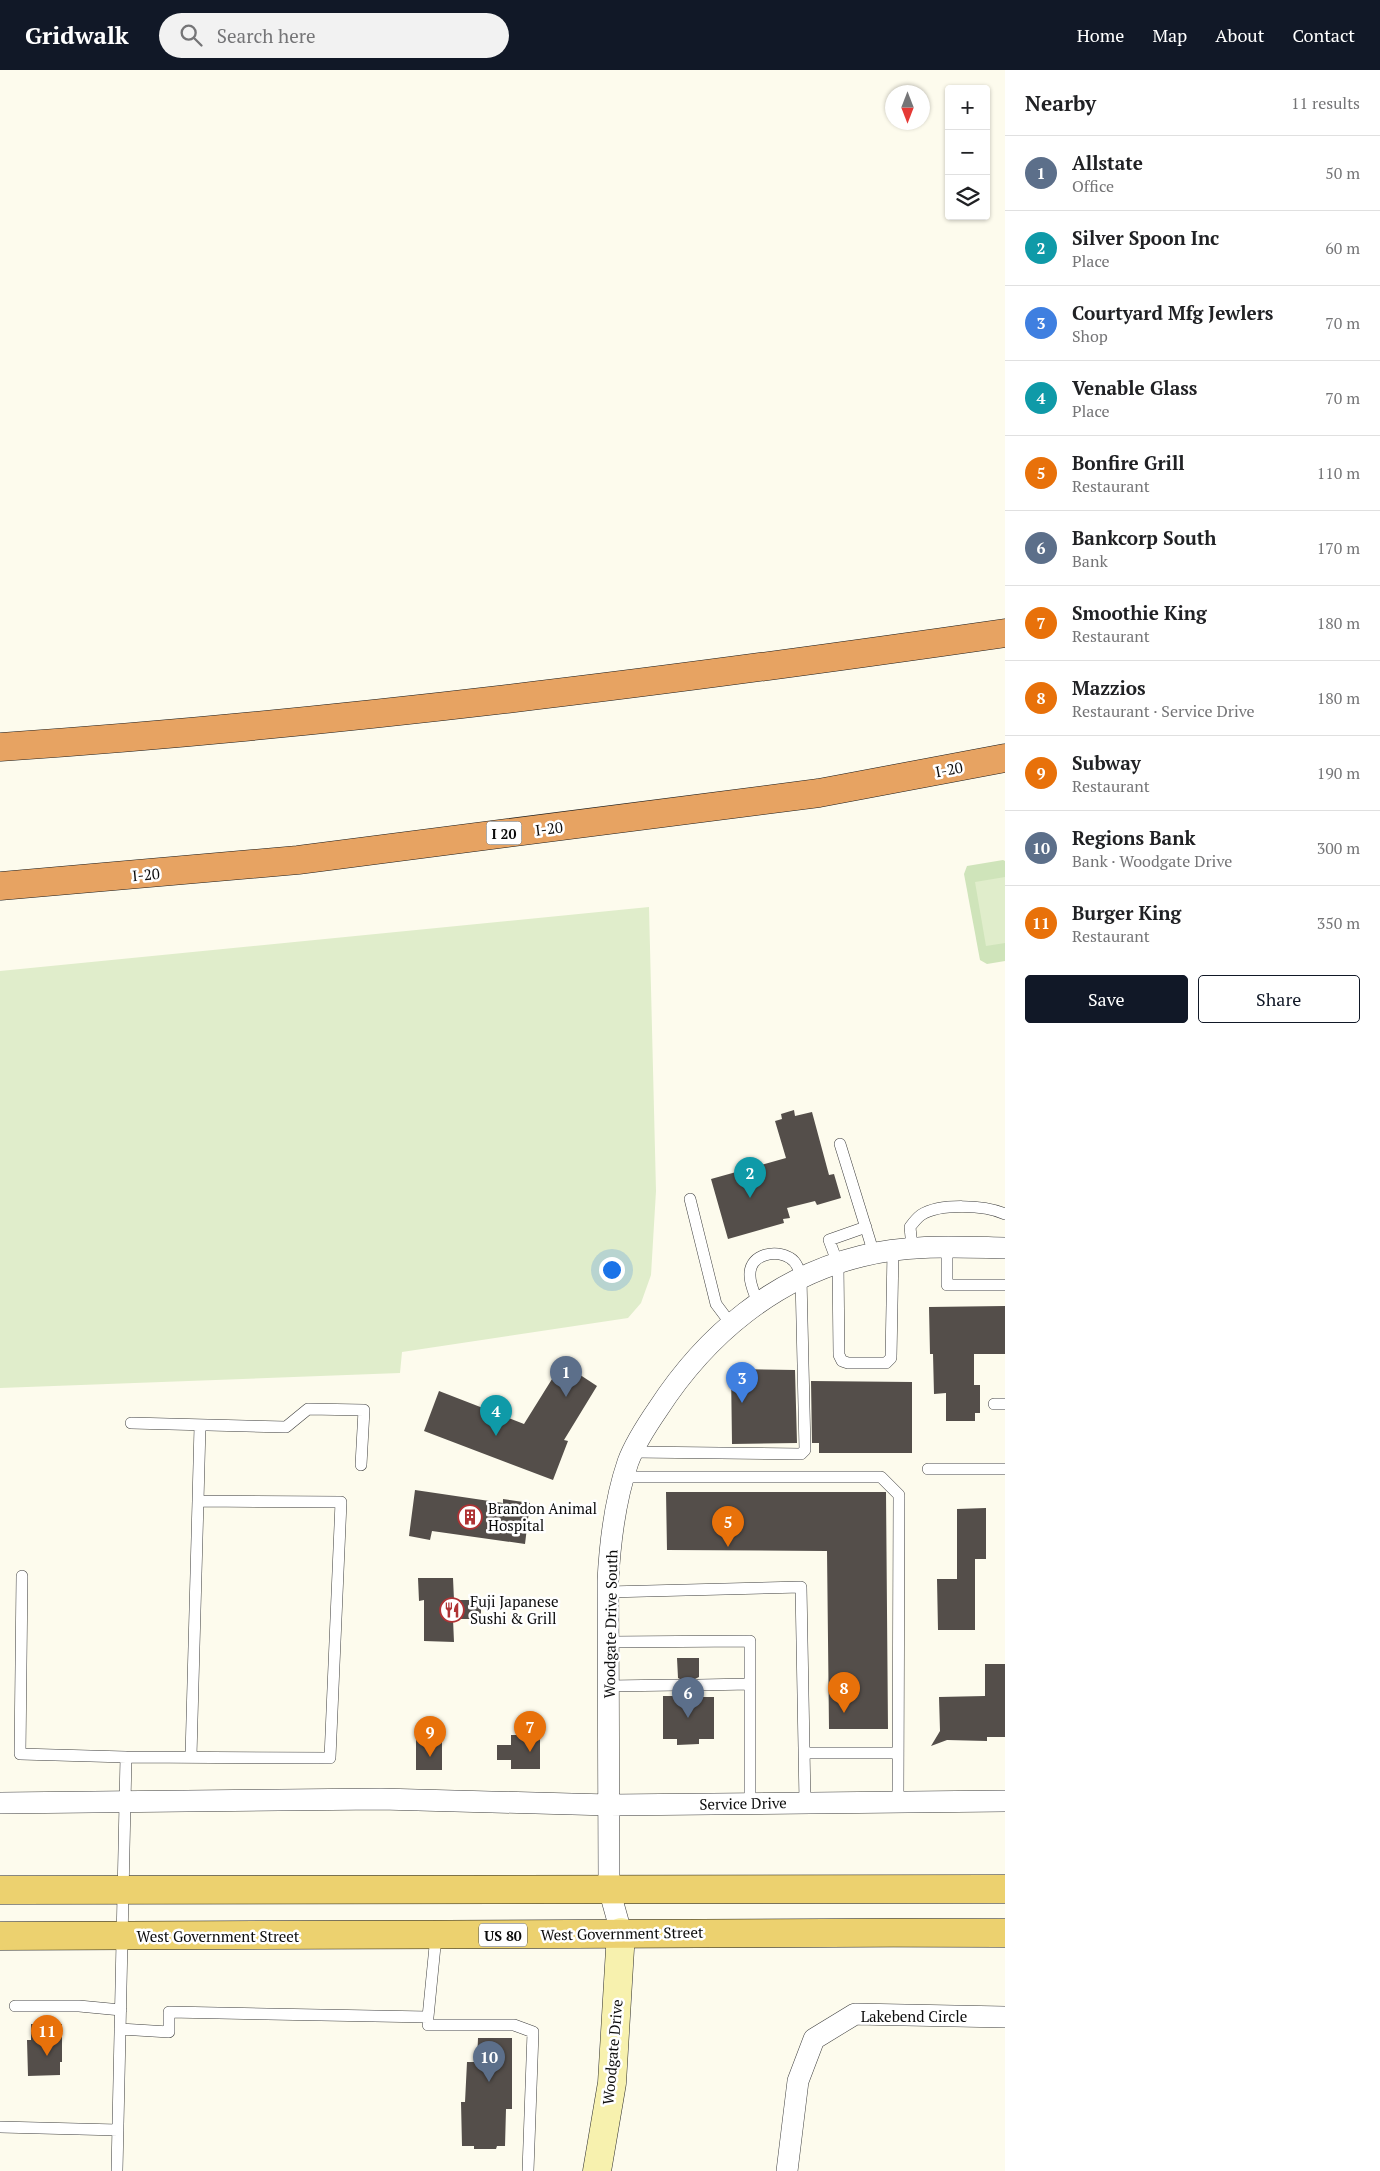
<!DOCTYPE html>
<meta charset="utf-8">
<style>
body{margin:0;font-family:"PT Serif",serif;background:#f2f2f2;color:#202124}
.controls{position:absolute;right:15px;top:15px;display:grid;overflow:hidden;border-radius:5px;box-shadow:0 1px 4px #0004}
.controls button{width:45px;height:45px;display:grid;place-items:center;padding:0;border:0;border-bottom:1px solid #e0e0e0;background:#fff;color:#202124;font:25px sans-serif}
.compass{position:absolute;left:885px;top:15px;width:45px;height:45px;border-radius:50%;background:#fff;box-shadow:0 1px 4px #0004;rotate:180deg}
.you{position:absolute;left:611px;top:1199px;width:18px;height:18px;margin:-12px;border:4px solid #fff;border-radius:50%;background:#1a73e8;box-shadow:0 0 0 8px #1a73e833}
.badge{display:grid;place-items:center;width:32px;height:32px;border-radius:50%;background:#111827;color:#fff;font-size:16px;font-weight:700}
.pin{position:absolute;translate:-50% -41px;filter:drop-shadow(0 1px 2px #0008)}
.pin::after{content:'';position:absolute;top:26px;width:18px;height:15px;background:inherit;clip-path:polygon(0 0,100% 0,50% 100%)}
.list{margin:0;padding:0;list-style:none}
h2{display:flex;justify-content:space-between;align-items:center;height:65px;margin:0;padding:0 20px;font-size:21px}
h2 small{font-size:16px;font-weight:400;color:#757577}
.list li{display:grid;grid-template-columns:32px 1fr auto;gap:15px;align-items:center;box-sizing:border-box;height:75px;padding:0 20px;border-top:1px solid #e0e0e0}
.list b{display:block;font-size:19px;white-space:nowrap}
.list p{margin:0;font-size:16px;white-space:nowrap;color:#757577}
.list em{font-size:16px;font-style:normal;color:#757577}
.actions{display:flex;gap:10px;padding:15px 20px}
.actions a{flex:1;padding:11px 0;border:1px solid #111827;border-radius:5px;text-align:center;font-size:18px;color:#111827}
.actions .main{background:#111827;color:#fff}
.icon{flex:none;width:28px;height:28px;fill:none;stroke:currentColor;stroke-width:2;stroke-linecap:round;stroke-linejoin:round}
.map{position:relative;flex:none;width:1005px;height:2101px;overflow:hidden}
header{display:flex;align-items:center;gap:30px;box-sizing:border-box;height:70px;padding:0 25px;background:#111827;color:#fff}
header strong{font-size:24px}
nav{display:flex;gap:28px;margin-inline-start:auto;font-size:18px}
.search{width:350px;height:45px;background:#f2f2f2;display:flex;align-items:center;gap:12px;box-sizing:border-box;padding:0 18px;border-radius:28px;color:#757577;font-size:19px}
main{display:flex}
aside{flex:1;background:#fff}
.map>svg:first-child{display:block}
.green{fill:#cfe4ba}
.pitch{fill:#e0edcb}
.building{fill:#544e4a}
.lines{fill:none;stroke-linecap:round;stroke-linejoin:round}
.lane-casing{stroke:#3f3f3f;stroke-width:12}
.street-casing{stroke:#3f3f3f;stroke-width:22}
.secondary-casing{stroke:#2e2e2e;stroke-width:29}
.primary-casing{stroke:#1d1d1d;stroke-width:29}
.highway-casing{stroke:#1d1d1d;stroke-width:29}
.lane{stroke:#fff;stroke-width:11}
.street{stroke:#fff;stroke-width:21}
.secondary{stroke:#f7f1ae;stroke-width:28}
.primary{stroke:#ecd16f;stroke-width:28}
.highway{stroke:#e7a362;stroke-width:28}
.labels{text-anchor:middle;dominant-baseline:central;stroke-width:5;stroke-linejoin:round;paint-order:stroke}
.shield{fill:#fff;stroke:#555;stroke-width:1}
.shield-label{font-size:14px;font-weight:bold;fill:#0c0c0c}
.street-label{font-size:15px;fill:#0c0c0c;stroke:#fff}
.poi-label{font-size:15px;fill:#0c0c0c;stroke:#fff;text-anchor:start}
</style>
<header>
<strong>Gridwalk</strong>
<div class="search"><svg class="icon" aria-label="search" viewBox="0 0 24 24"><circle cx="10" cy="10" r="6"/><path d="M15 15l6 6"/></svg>Search here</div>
<nav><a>Home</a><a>Map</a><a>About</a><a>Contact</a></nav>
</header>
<main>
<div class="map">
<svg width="1005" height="2101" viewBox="0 0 1005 2101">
<rect width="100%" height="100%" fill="#fdfbed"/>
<path class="green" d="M1003 790 1005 791V891L987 894 980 890 964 804 967 796Z"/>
<path class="pitch" d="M1005 807V873L986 876 975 812Z
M649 837 656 1121 651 1205 641 1233 628 1248 402 1282 400 1303 0 1318V901Z"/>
<path class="building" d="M794 1040 795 1046 812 1042 829 1105 834 1104 841 1128 817 1135 815 1131 787 1138 790 1148 783 1149 784 1153 728 1169 711 1109 786 1088 775 1051 782 1049 781 1044Z
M1005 1236V1284H974V1315H980V1343H975V1351H946V1323L934 1324 933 1284H930L929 1237Z
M562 1293 597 1316 564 1370 568 1371 553 1410 424 1361 439 1321 524 1354Z
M731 1299 795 1300 797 1373 732 1374Z
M811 1311 912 1312V1383H819V1373H812Z
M415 1420 503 1433V1429L530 1433 525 1474 432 1461 430 1470 409 1466Z
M666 1422H886L888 1659H829L827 1481 667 1480Z
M986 1438V1489H975V1560H938L937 1509H957V1439Z
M418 1508H453L454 1530H481V1549H453L454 1572 424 1571V1530L419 1531Z
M677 1588H699V1607L695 1609 692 1616 695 1621 699 1622V1627H714V1669H699V1674L677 1675V1669H663V1626H678V1622L682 1621 685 1615 684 1611 678 1608Z
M985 1594H1005V1667H987V1671L947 1670 931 1676 940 1661 939 1627 985 1626Z
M511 1665H540V1699H511V1690H497V1675H511Z
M416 1666H442V1700H416Z
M31 1954H62V1992H60V2005L28 2006 27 1970H31Z
M478 1968H512V2039H506L505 2076H497L496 2079H474V2076H462L461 2032H465L467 1992H477Z"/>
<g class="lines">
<g class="lane-casing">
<path id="lane" d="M840 1074 874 1184
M690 1129 716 1234 731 1254
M866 1157 829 1170 838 1194 839 1285 842 1291 848 1293H886L891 1288 893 1181
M912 1177 910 1157C913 1153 917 1148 921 1145 940 1133 985 1135 1005 1144
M947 1177V1215H1005
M994 1334H1005
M131 1353 286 1357 308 1339 364 1340 361 1395
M633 1382 801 1384 805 1380 801 1208C799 1200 797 1192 790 1188 776 1179 751 1184 750 1203 749 1214 755 1224 758 1233
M928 1399H1005
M624 1407H881L899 1425 898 1731
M198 1431 200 1356
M22 1506 20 1684 126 1687
M608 1522 801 1517 805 1732
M608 1572 750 1571V1733
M699 1615 750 1614
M608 1616 678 1615
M804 1683H898
M15 1936H79L121 1940
M428 1955H514L533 1962 528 2101
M120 1959 169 1962V1942L428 1947 436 1866
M0 2057 118 2060
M117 2101 126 1687 330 1688 341 1432 198 1431 191 1686"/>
</g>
<g class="street-casing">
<path id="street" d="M0 1733 381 1729 609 1735 1005 1731
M621 1862 609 1819 608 1511C610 1471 615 1430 628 1392 635 1373 647 1355 658 1339 706 1265 775 1207 862 1186 909 1174 957 1177 1005 1178
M787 2101 798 2011 814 1969 855 1944 1005 1947"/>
</g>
<g class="secondary-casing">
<path id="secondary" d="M597 2101 612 2013 621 1862"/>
</g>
<g class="primary-casing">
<path id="primary" d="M0 1820 1005 1819
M0 1866C335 1866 670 1862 1005 1863"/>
</g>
<g class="highway-casing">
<path id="highway" d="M0 677C336 654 671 611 1005 563
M0 816 298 790 819 723 1005 688"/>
</g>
<use href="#lane" class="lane"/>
<use href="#street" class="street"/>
<use href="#secondary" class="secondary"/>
<use href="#primary" class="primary"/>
<use href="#highway" class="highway"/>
</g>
<defs>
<g id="building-ring" transform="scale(1.25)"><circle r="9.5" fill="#fff" stroke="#af3234" stroke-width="1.5"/><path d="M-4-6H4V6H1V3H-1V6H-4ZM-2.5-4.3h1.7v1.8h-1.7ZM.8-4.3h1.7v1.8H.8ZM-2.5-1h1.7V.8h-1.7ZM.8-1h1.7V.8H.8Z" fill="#af3234"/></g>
<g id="restaurant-ring" transform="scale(1.25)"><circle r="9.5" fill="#fff" stroke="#af3234" stroke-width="1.5"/><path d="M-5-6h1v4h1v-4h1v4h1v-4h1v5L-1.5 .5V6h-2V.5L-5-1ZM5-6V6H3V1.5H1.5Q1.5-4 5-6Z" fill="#af3234"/></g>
</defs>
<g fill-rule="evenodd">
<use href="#building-ring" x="470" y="1447"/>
<use href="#restaurant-ring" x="452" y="1540"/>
</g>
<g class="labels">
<g class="shield">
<rect x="486.5" y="751.5" width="35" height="23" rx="4"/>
<rect x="479" y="1853.5" width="48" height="23" rx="4"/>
</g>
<g class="shield-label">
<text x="504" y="763">I 20</text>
<text x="503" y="1865">US 80</text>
</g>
<g class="street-label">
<text transform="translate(949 699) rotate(-11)">I-20</text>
<text transform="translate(549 758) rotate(-7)">I-20</text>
<text transform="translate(146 804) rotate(-5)">I-20</text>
<text transform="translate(610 1554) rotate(-89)">Woodgate Drive South</text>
<text transform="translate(743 1733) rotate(-1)">Service Drive</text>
<text transform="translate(622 1863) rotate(-1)">West Government Street</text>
<text x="218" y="1866">West Government Street</text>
<text x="914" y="1946">Lakebend Circle</text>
<text transform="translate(612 1982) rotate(-85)">Woodgate Drive</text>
</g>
<g class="poi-label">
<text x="488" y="1438">Brandon Animal<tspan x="488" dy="17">Hospital</tspan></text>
<text x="470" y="1531">Fuji Japanese<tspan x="470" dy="17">Sushi &amp; Grill</tspan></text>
</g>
</g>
</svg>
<div class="controls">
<button>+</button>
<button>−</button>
<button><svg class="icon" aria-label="layers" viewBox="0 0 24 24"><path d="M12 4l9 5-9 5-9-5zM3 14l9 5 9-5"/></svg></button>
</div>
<svg class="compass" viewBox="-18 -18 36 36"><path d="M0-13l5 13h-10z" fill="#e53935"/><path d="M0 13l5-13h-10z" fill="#757577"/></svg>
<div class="you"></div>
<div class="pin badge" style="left:566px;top:1327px;background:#5c6f8a">1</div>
<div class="pin badge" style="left:750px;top:1128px;background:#0f9aa8">2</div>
<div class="pin badge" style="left:742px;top:1333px;background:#3f7fe0">3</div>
<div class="pin badge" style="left:496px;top:1366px;background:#0f9aa8">4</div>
<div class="pin badge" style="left:728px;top:1477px;background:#e8710a">5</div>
<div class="pin badge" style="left:688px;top:1648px;background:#5c6f8a">6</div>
<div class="pin badge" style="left:530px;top:1682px;background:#e8710a">7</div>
<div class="pin badge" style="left:844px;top:1643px;background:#e8710a">8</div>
<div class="pin badge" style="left:430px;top:1687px;background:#e8710a">9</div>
<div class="pin badge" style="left:489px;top:2012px;background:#5c6f8a">10</div>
<div class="pin badge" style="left:47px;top:1986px;background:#e8710a">11</div>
</div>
<aside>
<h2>Nearby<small>11 results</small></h2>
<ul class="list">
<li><span class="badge" style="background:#5c6f8a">1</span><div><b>Allstate</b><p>Office</p></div><em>50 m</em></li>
<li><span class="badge" style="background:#0f9aa8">2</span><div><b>Silver Spoon Inc</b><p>Place</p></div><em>60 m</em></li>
<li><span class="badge" style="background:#3f7fe0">3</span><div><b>Courtyard Mfg Jewlers</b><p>Shop</p></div><em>70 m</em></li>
<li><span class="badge" style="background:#0f9aa8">4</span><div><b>Venable Glass</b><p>Place</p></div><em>70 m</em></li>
<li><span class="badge" style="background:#e8710a">5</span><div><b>Bonfire Grill</b><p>Restaurant</p></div><em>110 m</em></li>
<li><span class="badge" style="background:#5c6f8a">6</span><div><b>Bankcorp South</b><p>Bank</p></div><em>170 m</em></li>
<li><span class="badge" style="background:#e8710a">7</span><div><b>Smoothie King</b><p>Restaurant</p></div><em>180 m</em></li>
<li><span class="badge" style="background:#e8710a">8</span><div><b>Mazzios</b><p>Restaurant · Service Drive</p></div><em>180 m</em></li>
<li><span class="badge" style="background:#e8710a">9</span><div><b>Subway</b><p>Restaurant</p></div><em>190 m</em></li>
<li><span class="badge" style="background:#5c6f8a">10</span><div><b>Regions Bank</b><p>Bank · Woodgate Drive</p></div><em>300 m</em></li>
<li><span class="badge" style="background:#e8710a">11</span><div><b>Burger King</b><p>Restaurant</p></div><em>350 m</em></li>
</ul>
<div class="actions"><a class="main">Save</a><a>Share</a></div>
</aside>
</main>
